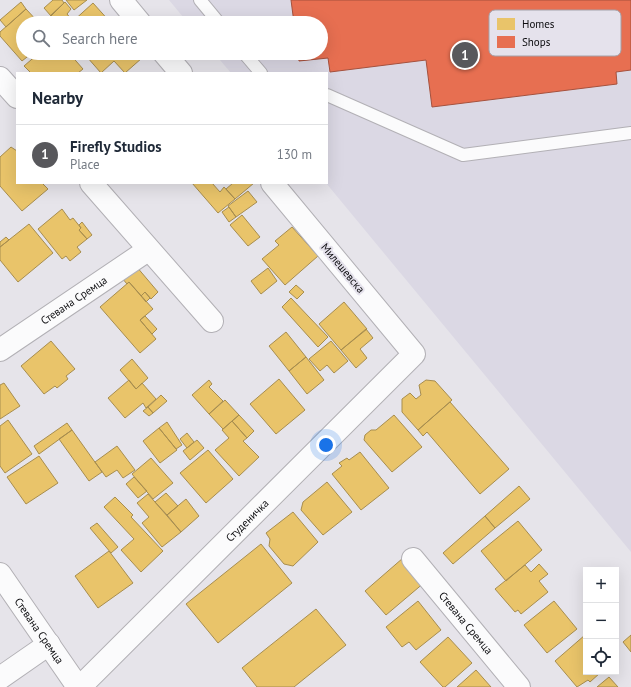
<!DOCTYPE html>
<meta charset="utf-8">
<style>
body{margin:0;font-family:"PT Sans",sans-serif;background:#f6f6f7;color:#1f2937}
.controls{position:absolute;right:12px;bottom:12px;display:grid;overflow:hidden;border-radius:0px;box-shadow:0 4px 16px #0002}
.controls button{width:36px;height:36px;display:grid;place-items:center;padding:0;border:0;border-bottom:1px solid #e0e1e3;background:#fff;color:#1f2937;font:20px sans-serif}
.you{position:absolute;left:326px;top:445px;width:14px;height:14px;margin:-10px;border:3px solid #fff;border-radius:50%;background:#1a73e8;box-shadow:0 0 0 6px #1a73e833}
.badge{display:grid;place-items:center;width:26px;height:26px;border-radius:50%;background:#58585c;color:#fff;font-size:13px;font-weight:700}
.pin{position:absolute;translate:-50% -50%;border:2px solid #fff;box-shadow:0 1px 4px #0006}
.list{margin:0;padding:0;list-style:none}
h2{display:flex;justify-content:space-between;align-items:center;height:52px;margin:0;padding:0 16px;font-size:17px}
h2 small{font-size:13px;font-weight:400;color:#747a83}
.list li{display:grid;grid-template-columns:26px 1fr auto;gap:12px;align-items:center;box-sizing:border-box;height:60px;padding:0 16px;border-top:1px solid #e0e1e3}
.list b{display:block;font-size:15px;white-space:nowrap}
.list p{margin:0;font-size:13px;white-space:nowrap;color:#747a83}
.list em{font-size:13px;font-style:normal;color:#747a83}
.icon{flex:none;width:22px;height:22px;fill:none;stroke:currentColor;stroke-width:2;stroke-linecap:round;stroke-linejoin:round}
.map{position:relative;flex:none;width:631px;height:687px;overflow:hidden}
.search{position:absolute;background:#fff;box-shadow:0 4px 16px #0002;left:16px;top:16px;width:312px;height:44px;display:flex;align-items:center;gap:10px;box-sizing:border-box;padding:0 14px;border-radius:22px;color:#747a83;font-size:15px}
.panel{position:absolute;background:#fff;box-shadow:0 4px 16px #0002;left:16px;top:72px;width:312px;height:112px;border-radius:0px}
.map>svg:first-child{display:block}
.built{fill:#dbd8e4}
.homes{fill:#e9c46a;stroke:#a78d4f}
.shops{fill:#e76f51;stroke:#a5513d}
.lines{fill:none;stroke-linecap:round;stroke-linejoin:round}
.lane-casing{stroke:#b2b0b5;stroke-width:14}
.street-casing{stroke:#b2b0b5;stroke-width:24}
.lane{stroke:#fbfbfc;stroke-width:12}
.street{stroke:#fbfbfc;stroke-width:22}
.labels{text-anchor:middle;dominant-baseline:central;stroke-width:4;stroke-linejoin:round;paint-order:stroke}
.street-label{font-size:11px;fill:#0c0c0f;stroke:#e5e2ec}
.key{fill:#e5e2ec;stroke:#a4a2aa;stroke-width:1}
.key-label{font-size:11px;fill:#0c0c0f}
</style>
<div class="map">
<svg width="631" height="687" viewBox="0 0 631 687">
<rect width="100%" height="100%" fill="#e6e4ea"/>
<path class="built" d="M169 0H631V552L326 183 327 73H231L214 53H321V23H188Z"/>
<path class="homes" d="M53 0H62L64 3 51 16 44 8Z
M66 0H87L74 10Z
M21 2 26 9 6 27 0 20Z
M65 2 71 9 67 14 72 20 69 23H56L50 16Z
M93 3 111 23H71Z
M26 9 39 23H23V53H32L22 61 0 36V32Z
M39 53H69L83 69 78 73H31L24 66Z
M92 53H137L142 58 125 73 114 61 101 73 87 57Z
M11 147 17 151V183H42L48 189 22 211 0 186V157Z
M192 183H212L220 192 224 187 235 199 218 213Z
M233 183H254L235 199 226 189Z
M248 191 257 202 236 217 228 206Z
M229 207 236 217 229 222 222 212Z
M62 209 70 220 73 218 81 228 79 230 87 239 77 247 81 252 70 261 66 256 62 259 38 229Z
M242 215 260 237 248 246 230 225Z
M82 222 92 235 87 239 79 230 81 228 79 225Z
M29 224 53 253 18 282 0 260V247Z
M292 227 318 256 285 285 262 259 279 245 275 241Z
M6 237 9 240 0 247V242Z
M136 266 158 292 151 299 145 292 141 296 129 282 127 284 122 278Z
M268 268 277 281 261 294 251 281Z
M129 282 153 309 140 320 156 339 140 353 100 307Z
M296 285 304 292 297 299 289 292Z
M145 292 150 298 146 302 141 296Z
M291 298 328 337 318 347 282 307Z
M344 302 367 329 341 350 319 324Z
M145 316 157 329 152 334 140 320Z
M366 329 373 338 360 349 367 358 356 368 341 350Z
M286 332 306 357 289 371 269 346Z
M51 341 75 369 66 376 68 379 57 388 55 386 44 394 21 366Z
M331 341 348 361 334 373 327 365 320 371 309 359Z
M306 357 324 380 307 394 289 371Z
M132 359 148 378 136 389 120 370Z
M279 379 305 410 276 434 250 404Z
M129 380 136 389 142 383 156 399 146 408 143 403 125 418 108 398Z
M209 380 212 384 209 387 223 401 209 414 192 395Z
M426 380 435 381 452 400 418 430 402 412V399L410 393 416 399 421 395 419 385Z
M4 383 20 406 0 419V385Z
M161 395 167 401 153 413 148 407Z
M225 400 239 415 223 429 209 414Z
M450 402 509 469 480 494 427 432 423 436 418 430Z
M148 407 153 413 149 416 143 411Z
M239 415 254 431 247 438 232 421Z
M394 415 422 447 392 472 364 440 365 435 371 430H376Z
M8 420 32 454 5 473 0 466V426Z
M232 421 247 438 243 441 259 457 239 476 215 450 229 438 222 430Z
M167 422 182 445 176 449 159 428Z
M67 423 72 430 39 454 34 446Z
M159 428 177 450 160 463 143 441Z
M72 430 102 472 89 481 59 439Z
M187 433 194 442 187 448 180 439Z
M197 440 204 448 190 460 183 451Z
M117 446 135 470 123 478 117 470 106 477 95 462Z
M208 450 233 479 206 503 180 473Z
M360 452 389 488 361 510 332 474 342 466 339 463 347 458 349 460Z
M39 456 58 483 26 504 7 477Z
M151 458 173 483 153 499 132 474Z
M134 477 147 491 138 498 126 484Z
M327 482 352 512 323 535 301 510 303 502Z
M519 486 530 499 495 528 485 516Z
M166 493 178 506 167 515 155 502Z
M148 494 181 532 162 547 142 523 149 517 137 503Z
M115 497 133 515 131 517 163 551 141 572 121 550 134 539 104 507Z
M186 499 199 516 181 532 167 515Z
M293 512 318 542 293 566 284 564 269 546 270 539 266 533Z
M485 516 495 528 453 564 443 553Z
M518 521 542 550 506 581 481 551Z
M97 523 118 547 111 553 90 528Z
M261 544 292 583 218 643 186 604Z
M109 551 133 583 98 608 75 576Z
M403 558 425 582 386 615 365 591Z
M539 564 548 574 539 581 548 592 521 614 518 610 515 612 495 589 525 565 531 572Z
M418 601 441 630 416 650 409 642 402 647 386 627Z
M554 601 577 629 547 653 524 625Z
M316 609 346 645 294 687H257L242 668Z
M585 635 586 637V672L600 673 590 682 588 680 577 687 555 661Z
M631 635V652L623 642Z
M448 637 472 663 445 687H443L420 662Z
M476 670 491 687H457Z
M609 677 618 687H597Z"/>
<path class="shops" d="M291 0H631V70L616 72 617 84 432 107 426 60 330 72 328 58 299 61 298 53H321V23H294Z"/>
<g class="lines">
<g class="lane-casing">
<path id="lane" d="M200 0 219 23
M244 53 261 73
M327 95 463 155 631 133"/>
</g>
<g class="street-casing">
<g id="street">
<path d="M121 0 140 23"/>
<path d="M164 53 181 73"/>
<path d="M0 78 17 97"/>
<path d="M91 183 212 321"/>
<path id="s1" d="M0 350 148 250"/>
<path id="s2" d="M413 559 519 687"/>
<path id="s3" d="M0 574 78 687"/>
<path d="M0 678 49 644"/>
<path id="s4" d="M80 687 414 354 272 183"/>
</g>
</g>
<use href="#lane" class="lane"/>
<use href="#street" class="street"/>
</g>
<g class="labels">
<g class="street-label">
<text transform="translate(343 268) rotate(50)">Милешевска</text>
<text stroke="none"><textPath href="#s1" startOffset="89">Стевана Сремца</textPath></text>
<text stroke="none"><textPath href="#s4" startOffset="236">Студеничка</textPath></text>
<text stroke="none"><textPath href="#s2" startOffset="83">Стевана Сремца</textPath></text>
<text stroke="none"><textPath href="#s3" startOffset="69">Стевана Сремца</textPath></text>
</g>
</g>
<rect x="489" y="10" width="132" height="46" rx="6" class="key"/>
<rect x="497" y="18" width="18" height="12" fill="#e9c46a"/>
<rect x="497" y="36" width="18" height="12" fill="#e76f51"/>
<g class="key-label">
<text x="522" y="28">Homes</text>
<text x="522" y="46">Shops</text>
</g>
</svg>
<div class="controls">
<button>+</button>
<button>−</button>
<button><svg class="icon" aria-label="locate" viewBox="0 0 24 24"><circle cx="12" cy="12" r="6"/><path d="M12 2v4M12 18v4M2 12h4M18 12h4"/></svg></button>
</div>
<div class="you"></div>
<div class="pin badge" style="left:465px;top:55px">1</div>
<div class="search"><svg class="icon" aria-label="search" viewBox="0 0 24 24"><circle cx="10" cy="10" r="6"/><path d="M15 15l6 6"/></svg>Search here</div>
<section class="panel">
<h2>Nearby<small></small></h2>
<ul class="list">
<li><span class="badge">1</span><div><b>Firefly Studios</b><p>Place</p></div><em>130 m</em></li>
</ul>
</section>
</div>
